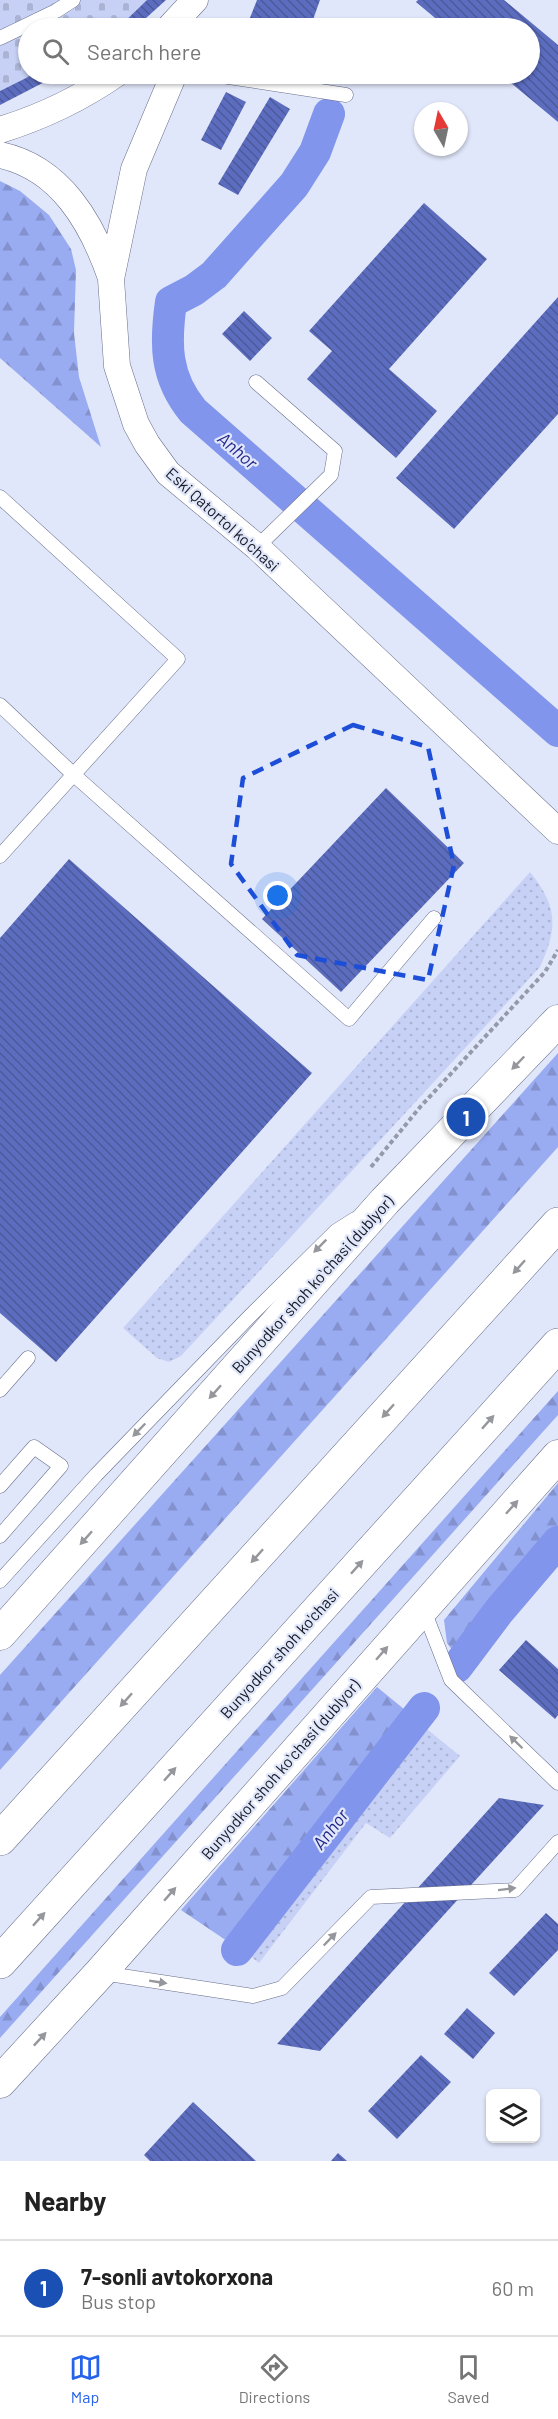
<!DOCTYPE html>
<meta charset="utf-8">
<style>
body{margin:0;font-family:Barlow,sans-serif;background:#f2f2f2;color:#222}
.controls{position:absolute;right:18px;bottom:18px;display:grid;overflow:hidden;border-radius:9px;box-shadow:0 2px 4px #0004}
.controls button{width:54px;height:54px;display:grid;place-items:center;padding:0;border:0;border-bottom:2px solid #e0e0e0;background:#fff;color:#222;font:30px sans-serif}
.compass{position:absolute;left:414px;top:102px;width:54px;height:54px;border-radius:50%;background:#fff;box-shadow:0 2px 4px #0004;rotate:351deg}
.you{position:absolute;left:278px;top:896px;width:21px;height:21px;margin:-15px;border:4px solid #fff;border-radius:50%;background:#1a73e8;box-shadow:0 0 0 9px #1a73e833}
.badge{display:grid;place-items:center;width:39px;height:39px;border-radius:50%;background:#2563eb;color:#fff;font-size:20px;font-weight:700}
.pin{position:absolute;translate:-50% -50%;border:3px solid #fff;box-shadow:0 2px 6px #0006}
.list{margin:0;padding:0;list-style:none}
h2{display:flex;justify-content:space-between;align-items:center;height:78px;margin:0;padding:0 24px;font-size:26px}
h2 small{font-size:20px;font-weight:400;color:#767676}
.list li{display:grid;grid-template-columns:39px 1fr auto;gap:18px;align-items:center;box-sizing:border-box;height:96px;padding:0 24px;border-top:2px solid #e0e0e0}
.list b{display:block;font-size:22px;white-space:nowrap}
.list p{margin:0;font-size:20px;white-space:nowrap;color:#767676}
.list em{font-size:20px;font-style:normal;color:#767676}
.icon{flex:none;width:33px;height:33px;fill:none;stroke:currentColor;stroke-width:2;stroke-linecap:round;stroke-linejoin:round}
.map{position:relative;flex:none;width:558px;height:2161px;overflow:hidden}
.search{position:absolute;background:#fff;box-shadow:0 2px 4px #0004;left:18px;right:18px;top:18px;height:66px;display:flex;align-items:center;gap:15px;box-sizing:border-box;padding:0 21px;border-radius:33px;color:#767676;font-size:22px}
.sheet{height:174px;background:#fff}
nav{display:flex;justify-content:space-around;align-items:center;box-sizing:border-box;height:84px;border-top:2px solid #e0e0e0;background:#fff;font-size:16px;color:#767676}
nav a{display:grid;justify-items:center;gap:3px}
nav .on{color:#2563eb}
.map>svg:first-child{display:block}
.grass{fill:url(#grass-dots)}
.forest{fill:url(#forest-firs)}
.cemetery{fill:url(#cemetery-stones)}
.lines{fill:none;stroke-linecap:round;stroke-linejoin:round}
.canal{stroke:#8095eb;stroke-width:32}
.building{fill:url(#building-back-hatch)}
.service-casing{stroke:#676e8a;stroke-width:15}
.minor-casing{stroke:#676e8a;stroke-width:27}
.tertiary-casing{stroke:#676e8a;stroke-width:33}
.primary-casing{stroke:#676e8a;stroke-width:34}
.path{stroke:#959aaa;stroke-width:4;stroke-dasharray:4.5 3;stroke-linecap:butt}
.service{stroke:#fff;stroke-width:14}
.minor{stroke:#fff;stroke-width:26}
.tertiary{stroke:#fff;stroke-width:32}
.primary{stroke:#fff;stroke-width:33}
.oneway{fill:#96979c}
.marked{fill:none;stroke:#1d4ed8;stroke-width:4.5;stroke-dasharray:12 8;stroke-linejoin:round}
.labels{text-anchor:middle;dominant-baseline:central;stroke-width:4.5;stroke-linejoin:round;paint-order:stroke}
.street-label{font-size:16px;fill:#151822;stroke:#e1e7fa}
.water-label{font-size:18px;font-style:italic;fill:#212487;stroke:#e1e7fa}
</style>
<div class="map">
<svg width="558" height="2161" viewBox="0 0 558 2161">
<defs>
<pattern id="grass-dots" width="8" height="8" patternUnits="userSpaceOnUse" patternTransform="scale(1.5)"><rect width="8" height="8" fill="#c7d1f6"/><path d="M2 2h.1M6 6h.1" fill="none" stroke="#aab3d3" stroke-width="1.8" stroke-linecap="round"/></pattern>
<pattern id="forest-firs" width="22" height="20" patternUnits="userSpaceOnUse" patternTransform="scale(1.5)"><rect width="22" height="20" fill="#99abf1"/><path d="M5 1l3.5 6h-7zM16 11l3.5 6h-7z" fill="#8392ce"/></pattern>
<pattern id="cemetery-stones" width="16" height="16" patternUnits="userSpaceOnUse" patternTransform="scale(1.5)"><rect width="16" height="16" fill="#c7d1f6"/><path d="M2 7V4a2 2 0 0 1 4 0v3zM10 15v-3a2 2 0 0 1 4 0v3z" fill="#aab3d3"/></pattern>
<pattern id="building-back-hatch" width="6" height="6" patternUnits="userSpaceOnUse" patternTransform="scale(1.5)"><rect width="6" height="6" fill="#5c6dbf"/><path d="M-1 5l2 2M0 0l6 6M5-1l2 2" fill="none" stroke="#4b599b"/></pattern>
</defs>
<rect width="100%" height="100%" fill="#e1e7fa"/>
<path class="grass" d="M530 872C558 907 558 927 540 967L181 1356 169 1362 157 1358 123 1328Z
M422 1725 460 1756 390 1838 366 1823 259 1963 245 1952Z"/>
<path class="forest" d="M0 181 20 191 49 215 71 249 76 270 74 333 79 377 101 447 0 358Z
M558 1053V1147L0 1770V1675Z
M558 1391V1415L0 2038V2017Z
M558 1483V1528L493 1601 456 1655 447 1643 444 1620Z
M377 1687 410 1714 233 1945 181 1910Z"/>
<path class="cemetery" d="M0 0H147L118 28H28V74H34L0 91Z"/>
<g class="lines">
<path class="canal" d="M329 114 315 152 294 185 214 275 194 290 171 302C165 344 165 377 193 411L558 731
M457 1667 499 1611 558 1542
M237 1950 424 1708"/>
</g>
<path class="building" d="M147 0H166L135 28H118Z
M257 0H320L310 28H246Z
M418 0H504L558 45V122L500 74H530V28H447L416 2Z
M34 74H60L0 105V91Z
M226 92 246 102 221 150 201 140Z
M270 97 290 109 238 195 218 184Z
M424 203 487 259 389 369 437 411 396 458 307 379 332 351 309 331Z
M558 297V414L454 529 396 478Z
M244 311 272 338 250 361 222 334Z
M386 788 464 863 341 992 262 919Z
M69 859 312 1073 56 1362 0 1313V938Z
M526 1640 558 1669V1715L555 1719 499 1670Z
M499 1798 544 1805 320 2051 277 2044Z
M546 1913 558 1924V1950L514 1996 489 1973Z
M467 2008 495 2033 473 2059 444 2034Z
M421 2055 451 2082 397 2139 368 2111Z
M193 2102 256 2161H150L144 2155Z
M338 2153 347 2161H331Z"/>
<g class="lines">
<g class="service-casing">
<path id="service" d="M0 38 56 11 73 0
M209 74 346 95
M256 382 335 451 331 475 257 547
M0 497 178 659 0 856
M0 705 74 775 349 1019 434 918
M0 1390 28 1358
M0 1486 34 1447 61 1466 0 1536
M0 1581 96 1475 250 1316 336 1231 355 1219
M423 1608 451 1680 558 1783
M102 1973 253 1996 282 1988 371 1897 515 1890 558 1842"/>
</g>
<g class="minor-casing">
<path id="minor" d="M169 28 195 0
M174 74 134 169 111 279 117 366 136 424 147 444 168 473 257 547 558 831
M0 130C42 117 80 99 116 74
M0 155C61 168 92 223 111 278"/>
</g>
<g class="tertiary-casing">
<path id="tertiary" d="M0 1634 385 1201 558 1021
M0 2082 100 1973 558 1456"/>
</g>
<g class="primary-casing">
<path id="primary" d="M0 1839 558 1224
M0 1962 558 1345"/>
</g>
<path class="path" d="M371 1167 421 1106 545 972 558 950"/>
<use href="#service" class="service"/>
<use href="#minor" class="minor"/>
<use href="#tertiary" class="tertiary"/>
<use href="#primary" class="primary"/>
</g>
<defs><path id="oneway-solid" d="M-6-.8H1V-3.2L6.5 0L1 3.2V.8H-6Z" transform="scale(1.5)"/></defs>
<g class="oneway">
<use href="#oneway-solid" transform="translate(518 1063) rotate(134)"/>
<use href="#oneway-solid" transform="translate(320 1246) rotate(135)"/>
<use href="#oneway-solid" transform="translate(519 1267) rotate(132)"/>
<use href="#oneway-solid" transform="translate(215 1392) rotate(132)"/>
<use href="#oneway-solid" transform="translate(388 1411) rotate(132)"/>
<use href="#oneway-solid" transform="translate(488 1422) rotate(-48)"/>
<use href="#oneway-solid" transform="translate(139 1430) rotate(134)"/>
<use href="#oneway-solid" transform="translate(512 1507) rotate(-48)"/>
<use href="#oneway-solid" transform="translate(86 1538) rotate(132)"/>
<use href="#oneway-solid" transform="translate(257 1556) rotate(132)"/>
<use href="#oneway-solid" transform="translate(357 1567) rotate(-48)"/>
<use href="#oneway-solid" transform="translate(382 1653) rotate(-49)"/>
<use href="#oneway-solid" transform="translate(126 1700) rotate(132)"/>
<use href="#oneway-solid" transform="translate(516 1742) rotate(-136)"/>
<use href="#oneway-solid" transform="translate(170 1774) rotate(-48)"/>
<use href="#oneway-solid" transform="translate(507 1889) rotate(-7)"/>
<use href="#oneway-solid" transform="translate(170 1894) rotate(-49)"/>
<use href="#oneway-solid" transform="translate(39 1919) rotate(-48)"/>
<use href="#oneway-solid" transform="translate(330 1939) rotate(-46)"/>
<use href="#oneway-solid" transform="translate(158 1982) rotate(9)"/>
<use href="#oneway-solid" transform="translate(40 2039) rotate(-47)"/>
</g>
<path class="marked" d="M353 725 428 747 454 865 428 980 297 955 231 864 243 778Z"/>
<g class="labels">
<g class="street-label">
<text transform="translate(223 519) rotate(42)">Eski Qatortol ko'chasi</text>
<text transform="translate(312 1284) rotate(-48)">Bunyodkor shoh koʻchasi (dublyor)</text>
<text transform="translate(279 1653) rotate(-48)">Bunyodkor shoh ko'chasi</text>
<text transform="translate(280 1769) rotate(-49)">Bunyodkor shoh koʻchasi (dublyor)</text>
</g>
<g class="water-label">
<text transform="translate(238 450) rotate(41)">Anhor</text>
<text transform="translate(330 1829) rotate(-52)">Anhor</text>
</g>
</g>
</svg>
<div class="controls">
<button><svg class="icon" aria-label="layers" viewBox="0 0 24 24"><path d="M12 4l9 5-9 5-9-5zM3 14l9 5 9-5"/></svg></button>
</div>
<svg class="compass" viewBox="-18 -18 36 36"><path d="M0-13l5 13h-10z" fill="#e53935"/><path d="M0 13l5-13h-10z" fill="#767676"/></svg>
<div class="you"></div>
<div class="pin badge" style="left:466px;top:1117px;background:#1a4fb4">1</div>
<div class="search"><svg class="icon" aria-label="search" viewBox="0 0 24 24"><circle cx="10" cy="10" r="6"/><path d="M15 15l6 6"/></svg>Search here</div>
</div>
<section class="sheet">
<h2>Nearby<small></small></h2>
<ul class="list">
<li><span class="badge" style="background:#1a4fb4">1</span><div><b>7-sonli avtokorxona</b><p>Bus stop</p></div><em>60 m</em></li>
</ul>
</section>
<nav>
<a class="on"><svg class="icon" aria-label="map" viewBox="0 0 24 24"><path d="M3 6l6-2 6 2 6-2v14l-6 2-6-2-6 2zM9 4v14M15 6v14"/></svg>Map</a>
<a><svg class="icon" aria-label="directions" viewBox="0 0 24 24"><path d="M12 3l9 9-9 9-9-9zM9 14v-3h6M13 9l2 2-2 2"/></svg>Directions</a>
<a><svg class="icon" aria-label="saved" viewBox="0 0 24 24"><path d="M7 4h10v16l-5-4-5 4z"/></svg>Saved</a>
</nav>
